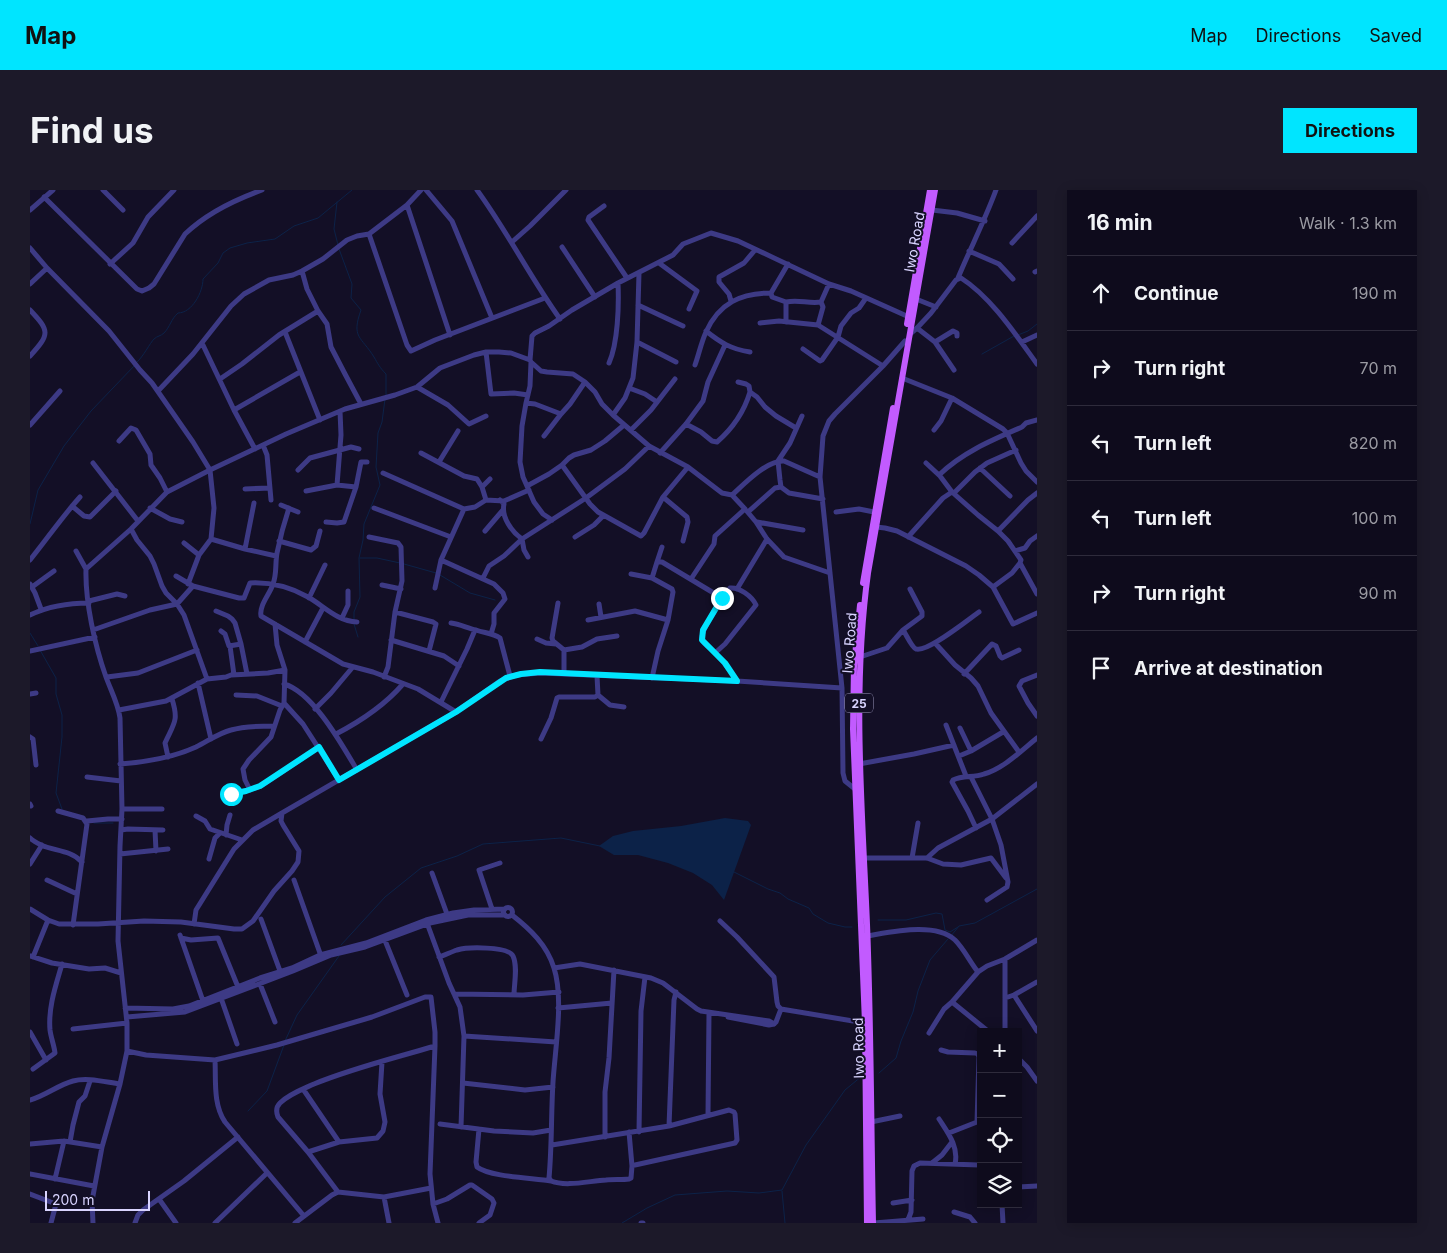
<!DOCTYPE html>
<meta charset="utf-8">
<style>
body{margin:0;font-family:Inter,sans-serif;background:#1c1929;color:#f1f3f6}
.controls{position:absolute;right:15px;bottom:15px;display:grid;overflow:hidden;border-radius:0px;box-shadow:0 2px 12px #0003}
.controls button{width:45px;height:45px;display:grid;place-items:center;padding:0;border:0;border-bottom:1px solid #2e2b3b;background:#0e0b1c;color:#f1f3f6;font:25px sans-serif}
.scale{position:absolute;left:15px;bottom:12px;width:105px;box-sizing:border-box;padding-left:5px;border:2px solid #d9d4ff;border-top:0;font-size:14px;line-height:18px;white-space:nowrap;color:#d9d4ff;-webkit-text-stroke:4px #130f26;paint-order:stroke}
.stop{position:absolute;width:15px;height:15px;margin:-11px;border:4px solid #00e5ff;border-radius:50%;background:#fff}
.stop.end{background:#00e5ff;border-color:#fff;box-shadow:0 1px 5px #0008}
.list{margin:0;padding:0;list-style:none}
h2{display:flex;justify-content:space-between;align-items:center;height:65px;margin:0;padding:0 20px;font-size:21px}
h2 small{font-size:16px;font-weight:400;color:#9b9ba3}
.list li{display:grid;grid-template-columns:32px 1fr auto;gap:15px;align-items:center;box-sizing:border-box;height:75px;padding:0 20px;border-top:1px solid #2e2b3b}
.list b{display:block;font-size:19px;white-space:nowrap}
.list em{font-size:16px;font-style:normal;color:#9b9ba3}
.icon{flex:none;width:28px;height:28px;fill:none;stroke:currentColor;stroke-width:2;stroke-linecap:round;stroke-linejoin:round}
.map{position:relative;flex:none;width:1007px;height:1033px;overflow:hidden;border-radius:0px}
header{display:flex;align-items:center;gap:30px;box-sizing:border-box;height:70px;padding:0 25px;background:#00e5ff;color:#111}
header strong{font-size:24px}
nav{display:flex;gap:28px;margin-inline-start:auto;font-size:18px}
.intro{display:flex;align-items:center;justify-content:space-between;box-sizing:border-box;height:120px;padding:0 30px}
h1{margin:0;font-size:35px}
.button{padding:12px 22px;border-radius:0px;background:#00e5ff;color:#111;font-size:18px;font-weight:700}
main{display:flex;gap:30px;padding:0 30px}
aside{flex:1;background:#0e0b1c;border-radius:0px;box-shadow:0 2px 12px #0003}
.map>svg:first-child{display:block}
.water{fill:#0c2248}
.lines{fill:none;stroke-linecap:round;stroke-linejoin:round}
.stream{stroke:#0c2248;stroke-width:1}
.minor{stroke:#3d3a85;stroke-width:5}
.major{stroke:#c25bff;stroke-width:6}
.route{stroke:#00e5ff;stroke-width:6}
.labels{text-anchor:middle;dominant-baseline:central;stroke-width:4;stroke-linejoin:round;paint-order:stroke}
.shield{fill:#130f26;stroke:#9e99be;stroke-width:1}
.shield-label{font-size:12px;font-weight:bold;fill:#d9d4ff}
.street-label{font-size:14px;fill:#d9d4ff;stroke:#130f26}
</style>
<header>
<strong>Map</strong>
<nav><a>Map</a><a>Directions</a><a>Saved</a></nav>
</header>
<div class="intro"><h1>Find us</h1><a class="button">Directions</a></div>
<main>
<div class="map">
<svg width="1007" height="1033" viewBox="0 0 1007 1033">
<rect width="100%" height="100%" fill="#130f26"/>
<path class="water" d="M695 628 718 631 721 635 694 710 682 695 663 683 638 673 608 665H584L569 656 583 646 603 641 651 636Z"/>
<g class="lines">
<path class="stream" d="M307 12 304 39 308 55
M309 59 322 94 321 108 331 120C321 148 331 146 344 167 348 174 350 178 356 184V206
M988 145 998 141 1007 134
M952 164 984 146
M107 172C113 167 120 153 124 149 127 146 131 146 134 143 140 137 141 129 148 123 162 123 173 102 173 89L188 73 193 63 200 58 217 53 245 49 264 36 288 28 322 0
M0 334 8 300 34 256 61 221 105 175
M330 368H347L370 373
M374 374 406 383
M410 385 440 403 465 410
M324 430V422L330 407 329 368 333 350 334 334 350 295 346 277 348 243 352 232 355 209
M324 434 328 447
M0 443 8 456
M10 460 26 488V504L32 525V547L26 603 32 619
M64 633H83
M704 682 738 699 750 703 758 709 779 718 783 724 798 733 815 737H822
M848 730H876L906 723 912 724 915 740 920 742 928 737
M921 746 929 736 945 733 1007 699
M311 755 355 707 391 678 427 666 453 654 531 648 570 656
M255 851 267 825 309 766
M849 883 866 868 871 851 883 822 888 801 893 788 900 770 918 749
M218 921 237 901 254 855
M752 1001 755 1033
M592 1033 617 1018 645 1005 697 1001 729 1003 752 1000 776 955 815 900 832 886"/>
<path class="minor" d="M73 0 93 20
M396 0 422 31 462 128
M447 0C477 41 500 87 530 129
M14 7 107 99 112 101 119 98 124 94 155 44C177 23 204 10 232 0
M377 15 420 145
M574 16 559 27 558 30 597 88
M0 20 23 0
M902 20 927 23 955 31
M339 44 377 155 381 161 405 150 515 108
M482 52 500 36 536 0
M982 53 1007 26
M532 57 565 107
M0 58 17 78 79 141 110 180 122 193 163 252 180 280 184 318 181 349 215 359 246 366
M939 61 969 74 983 89
M629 73 667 101 659 119
M80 74 103 53 118 27 144 0
M272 81 277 99 288 121 297 134 301 157 315 184 331 214
M1005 82 1007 81
M928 88C940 59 955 30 966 0
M0 94 17 78
M741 103 742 107 756 112
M886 109 906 117
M701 111 699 104 689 92V87L714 73 725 60
M608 115 653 136
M0 120C20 141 20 144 0 166
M756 132V112C769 109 778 114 791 112
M730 133 749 131 788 135 853 176
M788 135 793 117 791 112 799 94
M887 138 905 152 924 180
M676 141C691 153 701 159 720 162
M255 142 290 230
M880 144 887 138 901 123 926 90 931 88C961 107 986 145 1007 174
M607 152 646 172
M905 152 923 141 927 143V146
M992 152 1007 145
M172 153 204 220 225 259
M773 159 790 171 792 170 808 147 811 136 821 123 829 118 836 108
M456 162 461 204 484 203 498 205
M500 170 502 146 505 143 519 136 542 120 588 93 643 65 653 54 681 43 708 51 799 94 821 101 879 127
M501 172 500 196 496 213 492 236 490 272 493 287 504 312 513 324 522 330
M579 173C588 153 589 115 588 93
M665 175C669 164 671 153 676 142 689 113 711 103 741 103L758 74
M872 188 922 208 973 239 977 243 991 273 996 281 1007 292
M190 189 212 174 249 145 288 121
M708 192 716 194 719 196 720 202 727 207 735 217 746 226 766 238
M387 197 418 215 439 234 456 226
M599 198 615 204 627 212
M128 201 163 164 201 116 214 104 239 90 263 85 272 81 293 69 317 50 327 46 339 44 377 15 391 0
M496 213 505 214 531 224 540 214 555 192
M204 220 270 182
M310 221 311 245 307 295 326 297
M583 225 595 208 603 188 607 152 609 83
M772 226 760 253 748 271 750 290 751 297 759 303 793 309
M656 234 671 242 682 251 687 252C702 239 714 222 720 202
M0 235 30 201
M601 240 621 220 645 189
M904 240 911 231 922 208
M514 246 531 224
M89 251 101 238 106 240 120 264 121 275 130 288 137 302
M233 255 237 265 241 310
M391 263 434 286 447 289 452 297 456 310
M630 263 656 234 673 211 678 192 695 155
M409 272 428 241
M63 273 108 331
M896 273 910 286 922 302 948 325 968 341 978 351 991 370 990 373 1007 404
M532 275 560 314 568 322 611 346 614 343 633 307 658 277
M950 278 980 306
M268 280 280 268 321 257 329 259
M353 283 434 319 445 317 456 310 474 311 499 300
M909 285C933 262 962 250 992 237L996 233 1007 230
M497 296 519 284 532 275 539 268 544 265 561 260 575 251 594 235
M452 297 460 289
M215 299 239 298
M276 301 307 295
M924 303 945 282 957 273 986 260
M702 305C714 294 737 270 754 271L790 287
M633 307 657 327 658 332 653 351
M470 310 474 314C471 327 482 342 492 349L494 360 498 367
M251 315 268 322
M42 316 54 326 60 327 86 301
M120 318 140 329 152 332
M259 318C254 333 250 348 247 363 245 374 247 384 243 394 240 404 229 415 231 426L313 474 343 482 388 499 426 522
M344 318 421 347
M718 322 745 298 751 297
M806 322 829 319 844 322
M296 332 307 333 314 332 326 297 331 272H337
M727 332 773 340
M846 337 855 338 867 341 936 376 949 385 963 397 983 434 1007 423
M101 339 107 350 120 366 124 374 132 396 136 403 147 414 154 425 177 489
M455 341 473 320
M968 341 998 310 1007 303
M339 347 368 353 371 357 372 391 365 422 358 477 354 487
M545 347 564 335 573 326
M878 347 913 308 922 302
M249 351 281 360 286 356 290 341
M154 353 169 365
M215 359 224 313
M46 361 56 379
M985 361 995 358 1000 351 1007 346
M0 370C17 349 32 327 50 307
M411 370 464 394 473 403 475 409 464 423V434L461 444
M627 372 632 357
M601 384 622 388 642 399 643 402 638 430 628 461 622 488
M146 386 163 396 209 408H214L220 393C240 392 260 397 278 407 294 416 307 431 327 432
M453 388 459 376 474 366 492 349 556 308 595 279 619 256
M622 388 627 372H632L692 408
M661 389 684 354 685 346 715 319
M0 394 5 403 11 419
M158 394 169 365 181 349
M352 395 371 399
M2 397 24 381
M963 397 982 383 990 373
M405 398 411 370 434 319
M707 399 737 349
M279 408 295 375
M59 411 87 404 95 406
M528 413 522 448 523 451 534 460 552 457 567 449 587 446
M569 414 571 427
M186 421 198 426 202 429 205 433 211 454 217 484
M365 422 403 432 406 434 399 461
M0 425C19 416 38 413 59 413
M312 428 318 415V401
M558 430 605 421 638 430
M421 433C430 434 437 438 446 440 454 443 463 443 470 448L480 486
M63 440 120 420 147 414 163 396
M873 440C876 444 882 458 886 459 897 463 939 429 949 422
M191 441 195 444 199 456 211 454
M507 449 516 453 526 454
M361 450 414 466 429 476
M275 452 293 418
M905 453 925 475 941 488 948 496 961 523 989 562
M200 456 204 485
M534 460V484
M0 461 65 447
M685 463 695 454 726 415C722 406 709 397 700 398 694 407 669 441 672 450 673 453 677 456 680 458 691 468 699 479 707 491
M830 467 857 458 873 440 892 426V422L880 399
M934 484 962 454 966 456 970 466 972 468 989 460
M1007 485 992 491 989 496 998 513 1007 526
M567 486 568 505 580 515 594 517
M77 487 108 483 167 460
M168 493 181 549
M254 494C283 502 312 555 327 580
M0 504 6 503
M206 505 227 506 252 516
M411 512 437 459 445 440
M254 513 273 534 309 590
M285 519 301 503 322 478
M89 520 136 511 177 489 196 487 201 485 238 483 255 480
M916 535 936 586
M930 538 941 561
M306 544C331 531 354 516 373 494
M0 547 3 549 6 575
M511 549 521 528 527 508 529 507H565L568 505
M929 566 941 561 973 542
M138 567 135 553C144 533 149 531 142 509
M90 574C117 572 142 568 166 557 178 551 189 543 201 540 215 536 230 536 244 536
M829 574 884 564 924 555
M57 587 91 591
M941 587 962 629 971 655 978 692 977 697 957 710
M825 599 815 591 813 583 812 498 790 287 793 246 799 231 805 224 853 176 875 151
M220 600 215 590 213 579 219 570 241 547 250 520 254 513 255 480 247 455 245 434
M195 604 216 601 231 596 289 557
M0 614 1 616
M92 619H132
M28 621 53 628 57 634 43 735
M166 626 175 631 180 639 212 650
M57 631 78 629H92
M946 638 938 621 922 592 923 590C933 585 943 588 954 584 973 579 992 560 1007 548
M91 640 98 639 133 640
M125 640 126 661
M196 645 197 635 200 625
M0 648C3 651 7 653 11 655 24 661 41 660 52 672
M90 664 138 659
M833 668H897L913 674 931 675 961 668 976 688
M882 668 888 633
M897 668 908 658 962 629 1007 594
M179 669 185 648 190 643
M0 674 12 655
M402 683 417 724
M17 690 47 704
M264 690 291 766
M473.5 722a4.5 4.5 0 1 1 9 0a4.5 4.5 0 1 1-9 0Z
M0 719 18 730 29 734H68L114 731 151 732 204 739H212L223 731 244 701 262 681 268 672 269 661 253 635 251 631 252 623 426 522 470 491 486 485 510 483 707 491 812 498
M462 719 449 680 470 673
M482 725C500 739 517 755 524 778 534 809 525 859 523 892 521 924 522 956 519 988L521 991C536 997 559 991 576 990 583 989 592 990 599 989L601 988 602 976 605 975 705 953 707 950 705 924 704 922 699 920 639 936 522 955
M231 729 250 781
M690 731 707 747 744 787 747 812 748 816 751 819 835 833
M397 733 419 793 430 817 434 846 431 937
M164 734 166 720 204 659 223 640 252 623
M150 745 173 811
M837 746C862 742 905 732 925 750 934 759 940 772 948 782
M151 748 161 750 188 748 208 797
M354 748 377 805
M0 766 22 773 59 779 75 778 91 783
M3 767 18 730
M409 767C415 765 421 762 427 760 437 757 478 756 483 766 488 777 484 794 484 805
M524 778 550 774 621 788 633 793 667 819 671 821 739 831 744 834
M230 794 245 832
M424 804 493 805 529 802
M984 805 1007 841
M191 808 207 854
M975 808 984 805 1007 792
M922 812 959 842
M95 818 143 819 159 816 230 788 262 778 290 765 336 753 396 730 423 723 444 720 475 719
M528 818 582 813
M97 827 155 822 263 781 301 765 335 757 400 733 438 725H475
M698 827 739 835 744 834
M744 834 746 832 751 819
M43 839 97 833
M0 842 16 870
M975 842V769
M899 843 914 819 922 812 948 782 957 776 975 769 1007 750
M434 846 526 852
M911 860 918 862 945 863 948 864
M97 861 116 865 185 870 247 855 342 827 395 807H401L405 842V856L400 984 403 1014 408 1033
M988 868 997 877 1007 891
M185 870C186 891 183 914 195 932L274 1026
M3 879 25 863C24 855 21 848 20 840 18 817 26 795 32 774
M433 893 495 900 523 897
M273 899 309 952
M0 910C15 906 28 895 43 891 57 887 75 892 90 894
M678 925 679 823
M909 929C918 943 929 957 925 974
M841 932 870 926
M947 932 949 867 948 864
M410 934 464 941 503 943 521 940
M639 936 644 810 646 802
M449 939 446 972 447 977C460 987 503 988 521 991
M599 942 602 976
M609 942 611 821 615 787
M919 943 947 932H950
M575 947V902L579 868 584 780
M40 952 43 935 49 912 55 906 60 891
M0 954 34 951 72 957
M278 962 309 952 347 948 353 941 355 932 350 904 352 872
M902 973 912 965 922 952
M0 984 64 996
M25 989 34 951
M988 997 1007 996
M308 1002 278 962 248 927C246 922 246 917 250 913 259 904 273 899 284 894 323 878 365 868 405 856
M0 1004 26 1014 21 1033
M354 1007 359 1033
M129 1009 146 1033
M863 1013 882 1010
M403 1014 417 1009 440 995H442L462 1009 464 1013 460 1025 449 1033
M972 1014 973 1033
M924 1022 940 1027 945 1033
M878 1030 881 1022 882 981 884 976 890 973 949 975
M63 1033 62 1011 72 957 90 894 97 861V833L88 751 90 656 92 619 90 528C88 513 81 501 76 487 65 456 55 412 56 379L101 339 137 302 180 280 256 244 315 219 365 205 387 197 410 178 444 165 456 162H469L481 163 500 170 501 172 511 181 517 182 543 184 555 192 565 202 572 214 583 225 619 256 658 277 692 303 702 305 715 319 726 332 737 349 754 367 800 383
M105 1033 108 1025 113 1020 154 991 208 947
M185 1033 237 983
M265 1033 302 1005 308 1002 354 1007 401 998
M611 1033H613
M844 1033 893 1029"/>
<path class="major" d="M877 134 900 0
M833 393 863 218
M830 415 824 476 823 539 835 833 837 1033
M843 1033C841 933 841 834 837 734 832 616 822 500 838 383L905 0"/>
</g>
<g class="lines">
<path class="route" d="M201 604 216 601 230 596 289 557 309 590 426 522 476 488 491 484 510 482 707 491 695 473 672 450 673 440 692 408"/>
</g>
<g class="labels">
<rect class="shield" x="815" y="503.5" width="28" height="19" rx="4"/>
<g class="shield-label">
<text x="829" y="513">25</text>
</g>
<g class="street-label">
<text transform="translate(884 52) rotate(-80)">Iwo Road</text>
<text transform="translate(819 453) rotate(-86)">Iwo Road</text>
<text transform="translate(828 858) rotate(-91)">Iwo Road</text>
</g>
</g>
</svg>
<div class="controls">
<button>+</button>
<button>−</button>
<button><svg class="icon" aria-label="locate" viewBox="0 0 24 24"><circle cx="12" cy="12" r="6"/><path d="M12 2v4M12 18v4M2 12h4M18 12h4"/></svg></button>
<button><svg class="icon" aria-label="layers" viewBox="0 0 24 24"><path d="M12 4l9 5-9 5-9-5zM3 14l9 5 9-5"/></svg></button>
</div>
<div class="scale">200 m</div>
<div class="stop" style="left:201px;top:604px"></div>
<div class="stop end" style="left:692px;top:408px"></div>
</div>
<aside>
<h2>16 min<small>Walk · 1.3 km</small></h2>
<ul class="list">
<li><svg class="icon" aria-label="ahead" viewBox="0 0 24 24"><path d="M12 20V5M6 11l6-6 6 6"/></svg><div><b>Continue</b></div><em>190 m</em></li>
<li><svg class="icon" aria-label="right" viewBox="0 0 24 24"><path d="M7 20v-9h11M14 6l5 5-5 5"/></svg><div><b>Turn right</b></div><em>70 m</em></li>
<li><svg class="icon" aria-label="left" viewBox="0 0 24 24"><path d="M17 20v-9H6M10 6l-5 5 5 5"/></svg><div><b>Turn left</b></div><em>820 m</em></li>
<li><svg class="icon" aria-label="left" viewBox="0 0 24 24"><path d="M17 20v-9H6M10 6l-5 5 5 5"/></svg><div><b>Turn left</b></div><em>100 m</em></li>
<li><svg class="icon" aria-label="right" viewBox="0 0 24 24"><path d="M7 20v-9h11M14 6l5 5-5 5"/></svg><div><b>Turn right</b></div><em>90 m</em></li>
<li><svg class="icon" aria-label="arrive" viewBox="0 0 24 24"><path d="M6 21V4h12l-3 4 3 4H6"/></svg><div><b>Arrive at destination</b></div></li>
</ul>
</aside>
</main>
